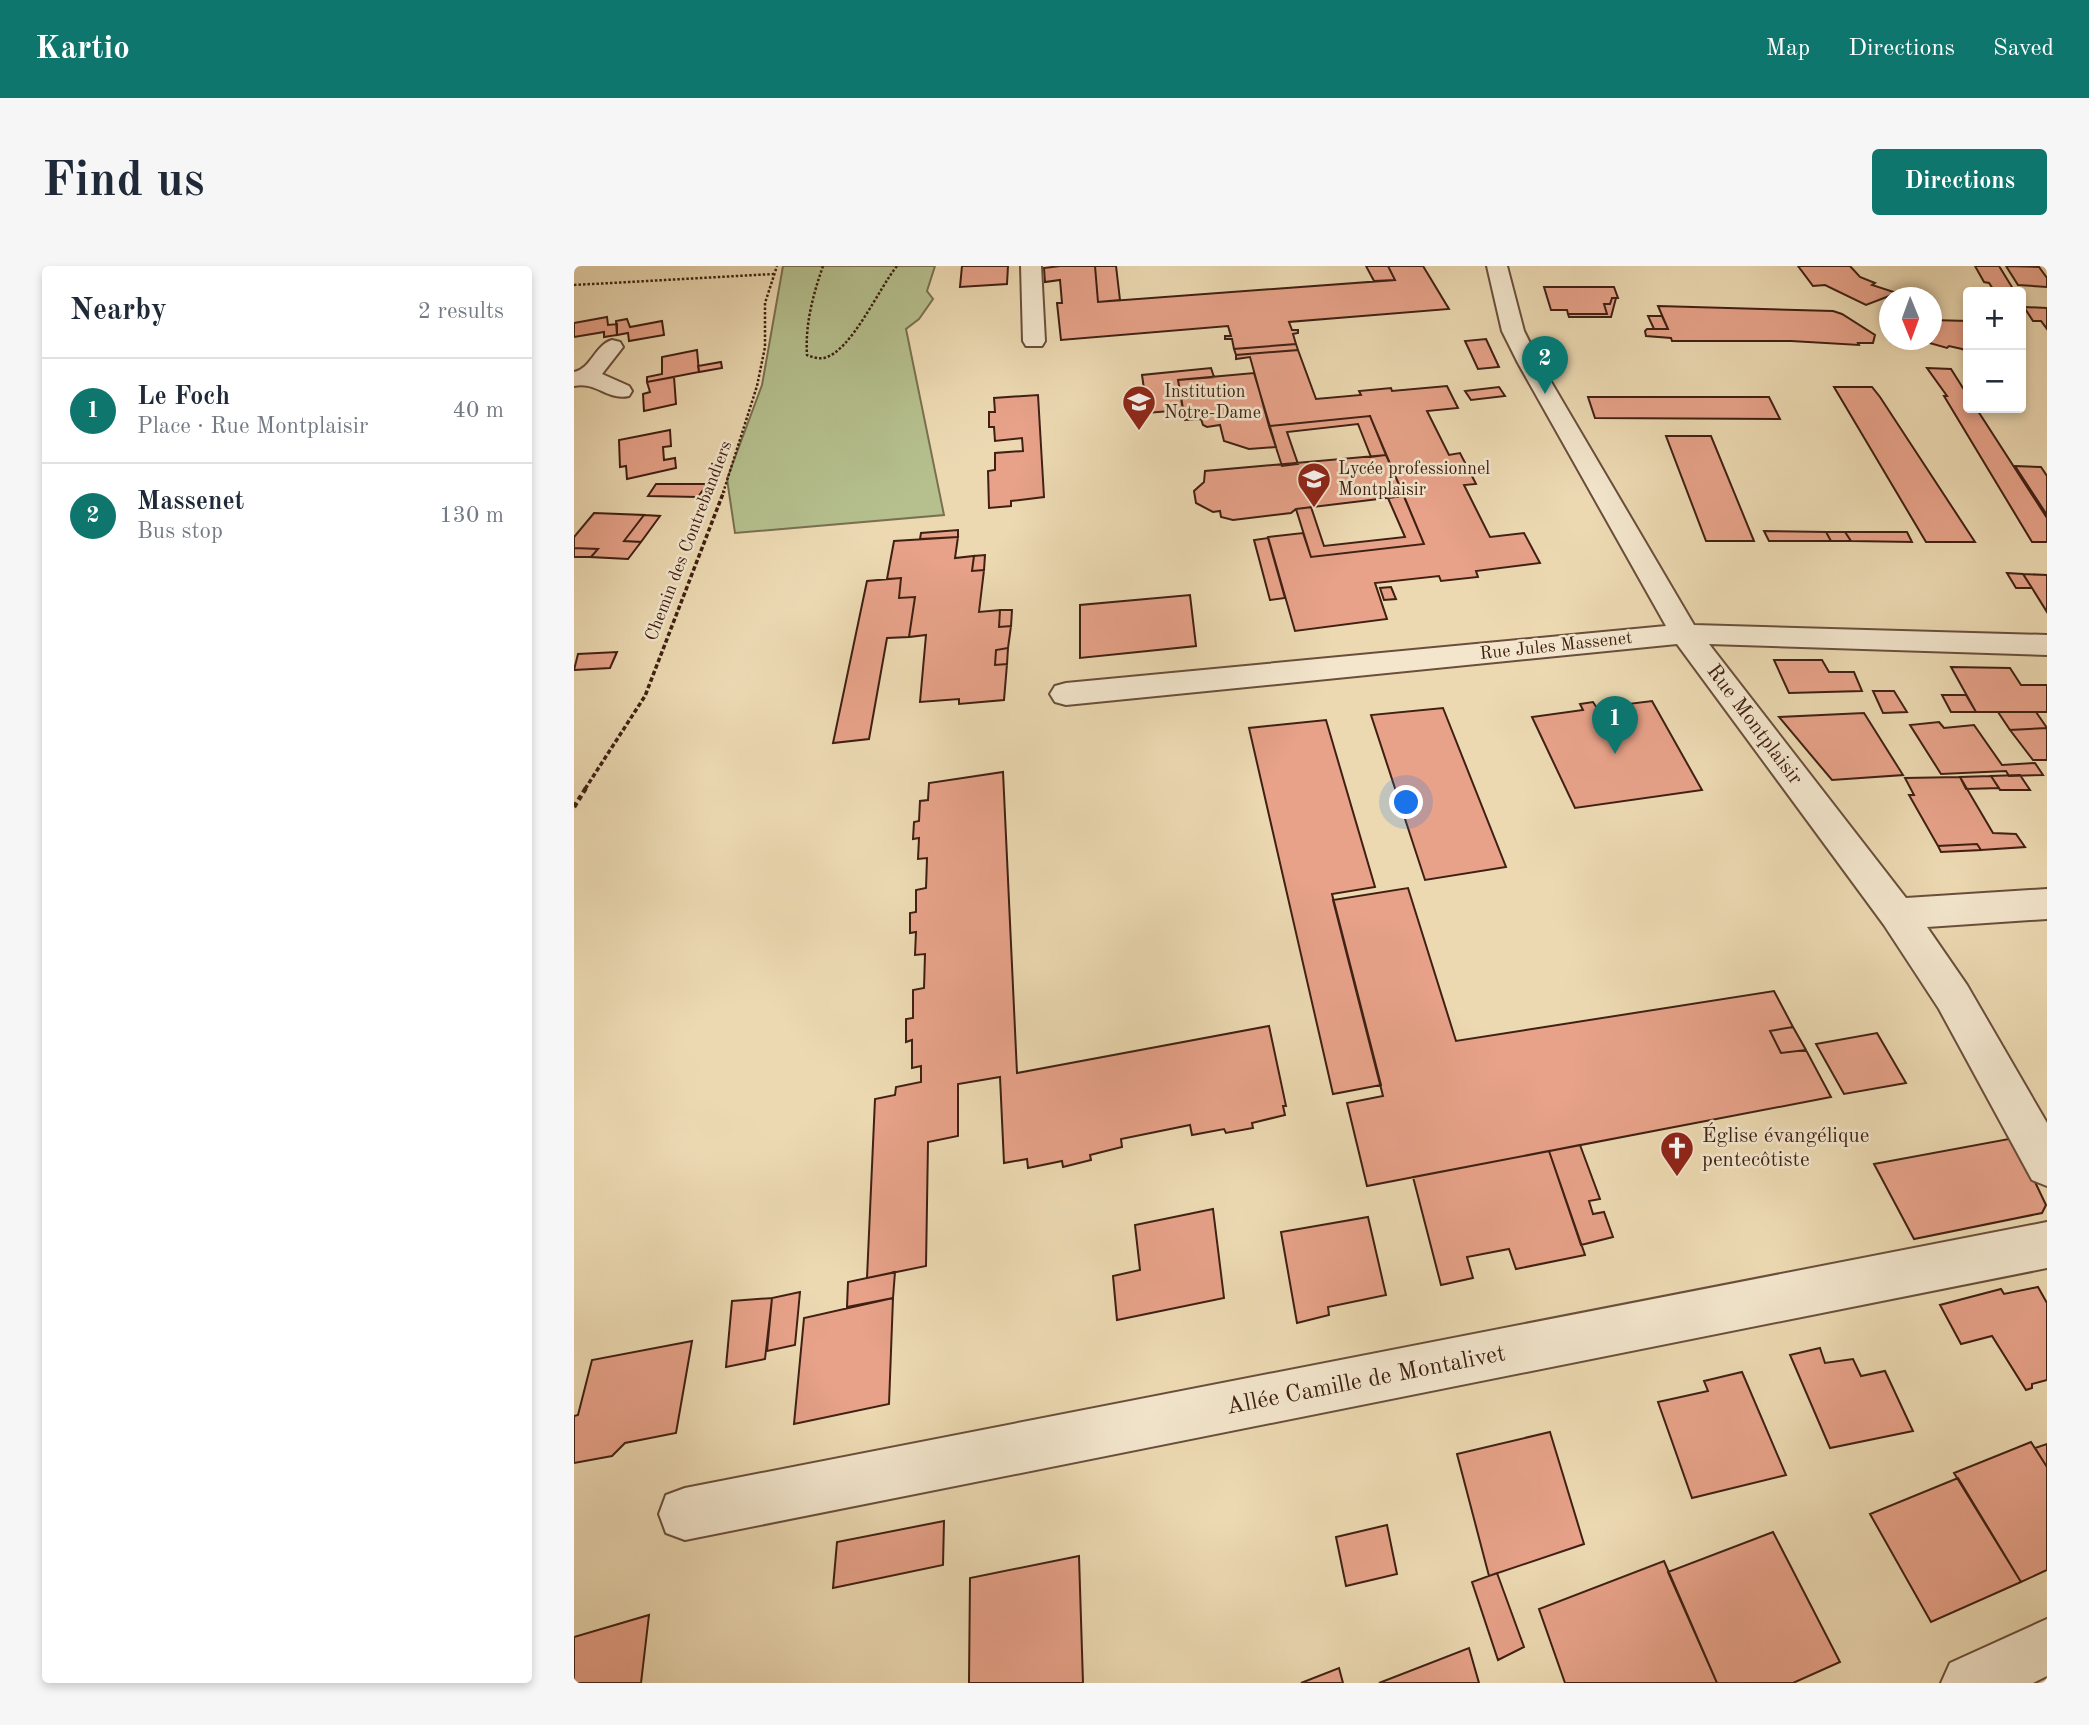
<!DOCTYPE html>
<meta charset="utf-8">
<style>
body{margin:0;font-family:"Old Standard TT",serif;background:#f6f6f7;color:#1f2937}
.controls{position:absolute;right:21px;top:21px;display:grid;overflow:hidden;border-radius:7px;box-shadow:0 4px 10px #0003}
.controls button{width:63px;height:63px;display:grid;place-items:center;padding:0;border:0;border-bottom:2px solid #e0e1e3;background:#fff;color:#1f2937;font:35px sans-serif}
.compass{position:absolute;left:1305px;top:21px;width:63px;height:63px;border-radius:50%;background:#fff;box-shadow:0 4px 10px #0003;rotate:179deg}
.you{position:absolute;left:833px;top:537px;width:24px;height:24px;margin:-18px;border:5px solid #fff;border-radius:50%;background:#1a73e8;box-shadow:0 0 0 10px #1a73e833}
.badge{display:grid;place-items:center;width:46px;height:46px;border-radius:50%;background:#0f766e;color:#fff;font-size:23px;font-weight:700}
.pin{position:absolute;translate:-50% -58px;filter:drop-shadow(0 2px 4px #0008)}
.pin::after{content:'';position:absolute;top:37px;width:24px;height:21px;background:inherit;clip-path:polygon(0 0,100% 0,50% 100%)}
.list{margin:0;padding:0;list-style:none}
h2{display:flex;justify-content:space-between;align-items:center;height:91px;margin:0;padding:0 28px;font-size:30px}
h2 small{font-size:23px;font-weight:400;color:#747a83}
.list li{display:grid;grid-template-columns:46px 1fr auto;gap:21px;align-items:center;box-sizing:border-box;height:105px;padding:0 28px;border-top:2px solid #e0e1e3}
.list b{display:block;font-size:26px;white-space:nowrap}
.list p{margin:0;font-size:23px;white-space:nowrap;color:#747a83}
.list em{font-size:23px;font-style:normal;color:#747a83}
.map{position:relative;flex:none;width:1473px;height:1417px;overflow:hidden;border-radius:7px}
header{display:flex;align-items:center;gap:42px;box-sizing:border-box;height:98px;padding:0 35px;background:#0f766e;color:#fff}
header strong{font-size:33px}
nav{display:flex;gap:38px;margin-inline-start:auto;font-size:24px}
.intro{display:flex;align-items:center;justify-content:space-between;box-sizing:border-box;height:168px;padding:0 42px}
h1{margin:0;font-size:49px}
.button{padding:18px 32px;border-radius:7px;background:#0f766e;color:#fff;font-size:24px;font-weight:700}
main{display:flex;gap:42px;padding:0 42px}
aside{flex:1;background:#fff;border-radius:7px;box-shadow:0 4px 10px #0003}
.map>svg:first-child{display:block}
.green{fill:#b5c08e;stroke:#7a7050;stroke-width:2}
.building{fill:#e7a289;stroke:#3f2013;stroke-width:2}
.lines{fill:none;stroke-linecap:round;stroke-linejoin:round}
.minor-casing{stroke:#6a4e3b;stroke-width:4}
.path-far2{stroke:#3f2013;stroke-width:2.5;stroke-dasharray:2.5 2;stroke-linecap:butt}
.path-far1{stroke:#3f2013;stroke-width:3.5;stroke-dasharray:4.5 2.5;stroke-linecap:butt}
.path{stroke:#3f2013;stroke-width:4.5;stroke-dasharray:5 3.5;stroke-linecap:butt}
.minor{fill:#f3e6cd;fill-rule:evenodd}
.labels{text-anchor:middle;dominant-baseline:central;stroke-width:5;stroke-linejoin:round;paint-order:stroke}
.far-poi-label{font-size:18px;fill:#3f2013;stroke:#f3e6cd;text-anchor:start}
.far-street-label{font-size:18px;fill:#3f2013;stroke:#f3e6cd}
.street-label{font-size:21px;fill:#3f2013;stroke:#f3e6cd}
.poi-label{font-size:21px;fill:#3f2013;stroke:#f3e6cd;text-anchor:start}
.near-street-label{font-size:24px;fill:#3f2013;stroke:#f3e6cd}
</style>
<header>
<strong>Kartio</strong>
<nav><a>Map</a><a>Directions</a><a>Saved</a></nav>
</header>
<div class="intro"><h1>Find us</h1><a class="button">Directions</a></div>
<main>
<aside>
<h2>Nearby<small>2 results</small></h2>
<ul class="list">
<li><span class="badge">1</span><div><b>Le Foch</b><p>Place · Rue Montplaisir</p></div><em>40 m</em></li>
<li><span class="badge">2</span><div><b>Massenet</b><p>Bus stop</p></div><em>130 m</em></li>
</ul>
</aside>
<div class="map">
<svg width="1473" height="1417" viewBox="0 0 1473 1417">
<rect width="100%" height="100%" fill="#ecd9b2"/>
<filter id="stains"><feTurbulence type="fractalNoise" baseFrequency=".00286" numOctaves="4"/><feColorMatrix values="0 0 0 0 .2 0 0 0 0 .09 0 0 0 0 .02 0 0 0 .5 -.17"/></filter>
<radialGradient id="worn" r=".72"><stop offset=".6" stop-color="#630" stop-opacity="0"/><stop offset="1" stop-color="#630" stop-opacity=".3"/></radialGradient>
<path class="green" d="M209 0H361L353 25 359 33 345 53 332 63 370 249 161 267 153 213 188 119Z"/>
<path class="building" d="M388 0H434L433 18 386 21Z
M486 0H521L524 36 821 14 814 0H849L875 43 715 56 718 64H724V67L719 68 722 78 660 83 658 73H651V70H657L654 60 487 74 483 37H488L486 14 471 16 470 2Z
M521 0H542L546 34 524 36Z
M792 0H814L821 14 800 15Z
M1276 0 1286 11 1301 17 1298 19 1323 27 1292 39 1251 19 1239 20 1224 0Z
M1401 0H1425L1441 26H1421L1415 17 1410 16Z
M1432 0 1465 1 1473 12V21L1444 19Z
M970 21H1040L1044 32H1038L1036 38H1030L1033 48H994L993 44H977Z
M1038 32H1042L1037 51H995L994 48H1033L1030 38H1036Z
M1084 40 1259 45 1268 48 1301 69 1299 77H1284L1285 79 1217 75H1098L1097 72 1072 70 1071 65 1073 63H1094Z
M1450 41 1473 42V63L1467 55H1459Z
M1074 50H1088L1094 63H1080Z
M33 51 34 59 43 58V69L30 71V66L0 71V57Z
M53 53 56 61 88 55 90 69 55 75 54 67 43 69 42 55Z
M1358 54 1394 55V87L1388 83 1375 80 1373 82 1345 74H1358Z
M912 73 925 101 904 103 891 75Z
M722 78 724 84 662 89 660 83Z
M123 84 125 106 73 116V111L88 108V91Z
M724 84 742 133 787 129 785 125 817 122 818 125 873 120 884 142 853 145 875 189 886 187 900 214 902 218 890 219 916 271 950 267 966 297 902 305 904 311 867 315 865 310 801 317 813 353 721 365 694 271 729 267 737 291 850 278 796 150 695 160 676 91 662 93V89Z
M147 96 148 102 125 106 124 100Z
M637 102 640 111 604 114 609 144 572 147 570 134 557 125 570 123 568 109Z
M1353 102 1377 103 1394 130V142H1402L1473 252V276H1458L1370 130H1373Z
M680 107 702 181 675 183 650 175 646 159 633 161 629 159 627 153 611 154 604 114Z
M100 111 102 138 70 145 69 128 76 126 73 116Z
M925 121 931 130 897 134 891 125Z
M1260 121H1298L1306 131 1401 276H1352Z
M464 129 470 231 437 235V240L415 242 414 205 421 204V187L449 185 448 172 421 175 420 161H415V146H421L420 132Z
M1014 131H1195L1206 153 1021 152Z
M796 150 812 189 797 191 784 158 713 166 724 198 708 200 695 160Z
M96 164 97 180 89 181 90 194 101 192 102 202 53 213 52 200 46 201 45 174Z
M1092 170H1137L1180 275H1132Z
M812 189 830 230 722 243 717 247 659 254 647 251 646 245 639 246 622 237 620 225 630 216 631 205Z
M1441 200 1467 201 1473 210V249Z
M82 218H133L124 231 74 230Z
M830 230 850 278 737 291 722 243 737 241 750 280 831 271 814 232Z
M20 247 70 249 50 275 67 276 54 293 17 291 24 283 0 282V271Z
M70 249 86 250 67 276 50 275Z
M384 264V271L346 273 347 267Z
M1190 265 1252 266 1257 275H1195Z
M1252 266H1271L1277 275H1257Z
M1271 266H1333L1338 276 1277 275Z
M384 271 381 292 400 290 398 305 410 304 405 346 426 344 425 361 437 360 434 382 422 384 421 399 433 398 430 434 385 438V433L346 436 352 369 335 371 341 331 325 332 327 312 313 313 320 275Z
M694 272 711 332 696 334 680 274Z
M0 282 24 283 17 291H0Z
M411 289 410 304 398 305 400 290Z
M1433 307 1449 308 1458 322H1442Z
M1449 308 1473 309V346L1458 322Z
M327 312 325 332 341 331 335 371 313 372 295 473 259 477 293 315Z
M817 321 822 333 810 334 806 322Z
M616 329 622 380 506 392V339Z
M426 344H438L437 360 425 361Z
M434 382 433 398 421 399 422 384Z
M43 386 36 402 0 404 4 388Z
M1200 394H1248L1255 406H1280L1288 425 1215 427Z
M1377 401 1436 402 1447 419H1473V446H1402Z
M1299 425H1320L1333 446 1309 447Z
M1368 429H1392L1402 446H1377Z
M1078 435 1128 524 1001 542 958 451 1009 444 1006 438 1019 436 1023 442Z
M869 442 932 601 851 614 797 449Z
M1424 446H1462L1473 462 1436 464Z
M1290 447 1329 509 1258 514 1205 451Z
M752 454 801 621 758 628 807 819 759 828 675 462Z
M1365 456 1370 462 1400 459 1428 499 1461 497 1469 509 1435 510 1432 505 1367 508 1336 459Z
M1473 462V494H1459L1436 464Z
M429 506 443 807 695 760 712 840H709L711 849 678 857 679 862 652 867 650 863 618 869 616 859 547 873 548 881 516 889 517 894 489 901 488 895 454 902 453 893 430 897 426 811 384 818V870L354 876 352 1000 293 1012 301 833 321 829 322 821 347 816V800L338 802V774L332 776V753L339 752V724L350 722 351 688 341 689 342 666 336 667V647L342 646V624L352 622 353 592 344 593 345 572 339 573 340 556 345 555 346 535 354 534 355 517Z
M1446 509 1456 524H1426L1417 510Z
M1417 510 1425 522 1392 523 1386 511Z
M1386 511 1419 567 1442 568 1451 581 1407 584 1403 578 1364 580 1335 529H1340L1331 512Z
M1403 578 1407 584 1367 586 1364 580Z
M834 622 882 775 1200 725 1219 761 1196 765 1207 787 1232 784 1257 831 793 920 773 837 809 830 759 634Z
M1219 761 1232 784 1207 787 1196 765Z
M1303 767 1332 817 1270 828 1242 778Z
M1440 872 1472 939 1468 947 1340 973 1300 898Z
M1006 879 1026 933 1015 935 1019 948 1030 946 1039 971 1007 979 975 885Z
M975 885 1011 989 942 1003 935 983 893 991 899 1012 867 1019 839 911Z
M639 943 650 1032 543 1054 539 1010 566 1004 561 959Z
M794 951 812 1029 754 1041 755 1049 723 1057 707 966Z
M321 1006 319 1032 273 1041 274 1016Z
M1464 1021 1473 1037V1114L1458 1118V1122L1452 1124 1418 1070 1387 1078 1366 1039 1427 1023 1430 1028Z
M226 1026 221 1079 193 1085 198 1032Z
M198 1032 191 1093 152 1101 158 1035Z
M319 1032 315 1138 220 1158 230 1052Z
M118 1075 102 1167 51 1177 38 1190 0 1197V1150L4 1149 18 1094Z
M1246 1082 1251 1097 1279 1093 1287 1110 1311 1105 1339 1165 1256 1182 1216 1089Z
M1168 1106 1212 1209 1118 1232 1084 1136 1134 1125 1130 1115Z
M976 1166 1010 1278 915 1310 883 1188Z
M1457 1176 1473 1201V1304L1447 1316 1380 1207Z
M1473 1178V1201L1461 1182Z
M1384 1212 1447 1316 1357 1356 1296 1248Z
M370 1255 369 1299 259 1322 263 1276Z
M813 1259 823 1308 772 1320 762 1271Z
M1199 1266 1266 1396 1219 1417H1143L1094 1306Z
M505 1290 509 1417H395L396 1312Z
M1090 1295 1143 1417H991L965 1343Z
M923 1307 950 1381 924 1394 898 1316Z
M75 1349 67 1417H0V1371Z
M895 1382 905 1417H805Z
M765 1402 769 1417H727Z"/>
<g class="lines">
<g class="minor-casing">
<path id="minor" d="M447 0H467L471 75 468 80H452L449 75Z
M913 0H933L950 65 966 97 1120 359 1473 369V389L1135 378 1332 632 1473 623V653L1353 661 1393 719 1473 857V920L1458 914 1365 743 1310 659 1103 378 492 439 481 436 476 428 481 420 492 417 1092 360 944 97 928 65Z
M38 74 46 76 49 81 28 108 55 120 58 125 55 130C34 135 22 115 0 120V106C17 103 21 79 38 74Z
M1473 956V1002L111 1274 92 1267 85 1248 92 1229 111 1222Z
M1473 1353V1410L1459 1417H1367L1376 1397Z"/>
</g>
<path class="path-far2" d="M249 0C239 29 231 58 233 89 238 91 244 93 250 92 277 86 305 22 323 0
M0 19 200 8
M149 227 183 120 191 81V37L203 0"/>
<path class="path-far1" d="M11 523 71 430 150 225"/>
<path class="path" d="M0 541 12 522"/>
<use href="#minor" class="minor"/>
</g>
<defs>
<g id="school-pin" transform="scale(1.75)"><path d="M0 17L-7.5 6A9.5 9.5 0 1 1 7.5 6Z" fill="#8f2418" stroke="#f3e6cd"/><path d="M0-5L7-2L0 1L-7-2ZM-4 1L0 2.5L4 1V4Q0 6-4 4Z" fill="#fff"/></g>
<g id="church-pin" transform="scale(1.75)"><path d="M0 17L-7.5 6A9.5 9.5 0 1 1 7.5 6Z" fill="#8f2418" stroke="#f3e6cd"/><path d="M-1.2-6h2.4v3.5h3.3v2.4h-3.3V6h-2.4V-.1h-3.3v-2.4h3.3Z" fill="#fff"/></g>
</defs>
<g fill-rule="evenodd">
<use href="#school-pin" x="565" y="136"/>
<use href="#school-pin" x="740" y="213"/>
<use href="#church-pin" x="1103" y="882"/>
</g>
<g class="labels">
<g class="far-poi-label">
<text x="590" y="126">Institution<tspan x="590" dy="21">Notre-Dame</tspan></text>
<text x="764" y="203">Lycée professionnel<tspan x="764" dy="21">Montplaisir</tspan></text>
</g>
<g class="far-street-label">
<text transform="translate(115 275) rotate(-69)">Chemin des Contrebandiers</text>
<text transform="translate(982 380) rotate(-6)">Rue Jules Massenet</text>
</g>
<g class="street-label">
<text transform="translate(1180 459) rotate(53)">Rue Montplaisir</text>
</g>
<g class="poi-label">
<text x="1128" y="870">Église évangélique<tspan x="1128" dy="24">pentecôtiste</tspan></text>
</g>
<g class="near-street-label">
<text transform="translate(792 1115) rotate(-11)">Allée Camille de Montalivet</text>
</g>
</g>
<rect width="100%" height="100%" filter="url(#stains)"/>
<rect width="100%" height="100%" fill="url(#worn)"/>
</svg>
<div class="controls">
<button>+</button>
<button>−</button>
</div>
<svg class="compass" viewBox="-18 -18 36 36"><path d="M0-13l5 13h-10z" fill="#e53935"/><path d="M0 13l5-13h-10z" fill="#747a83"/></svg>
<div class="you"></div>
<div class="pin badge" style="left:1041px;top:488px">1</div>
<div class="pin badge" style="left:971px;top:128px">2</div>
</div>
</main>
